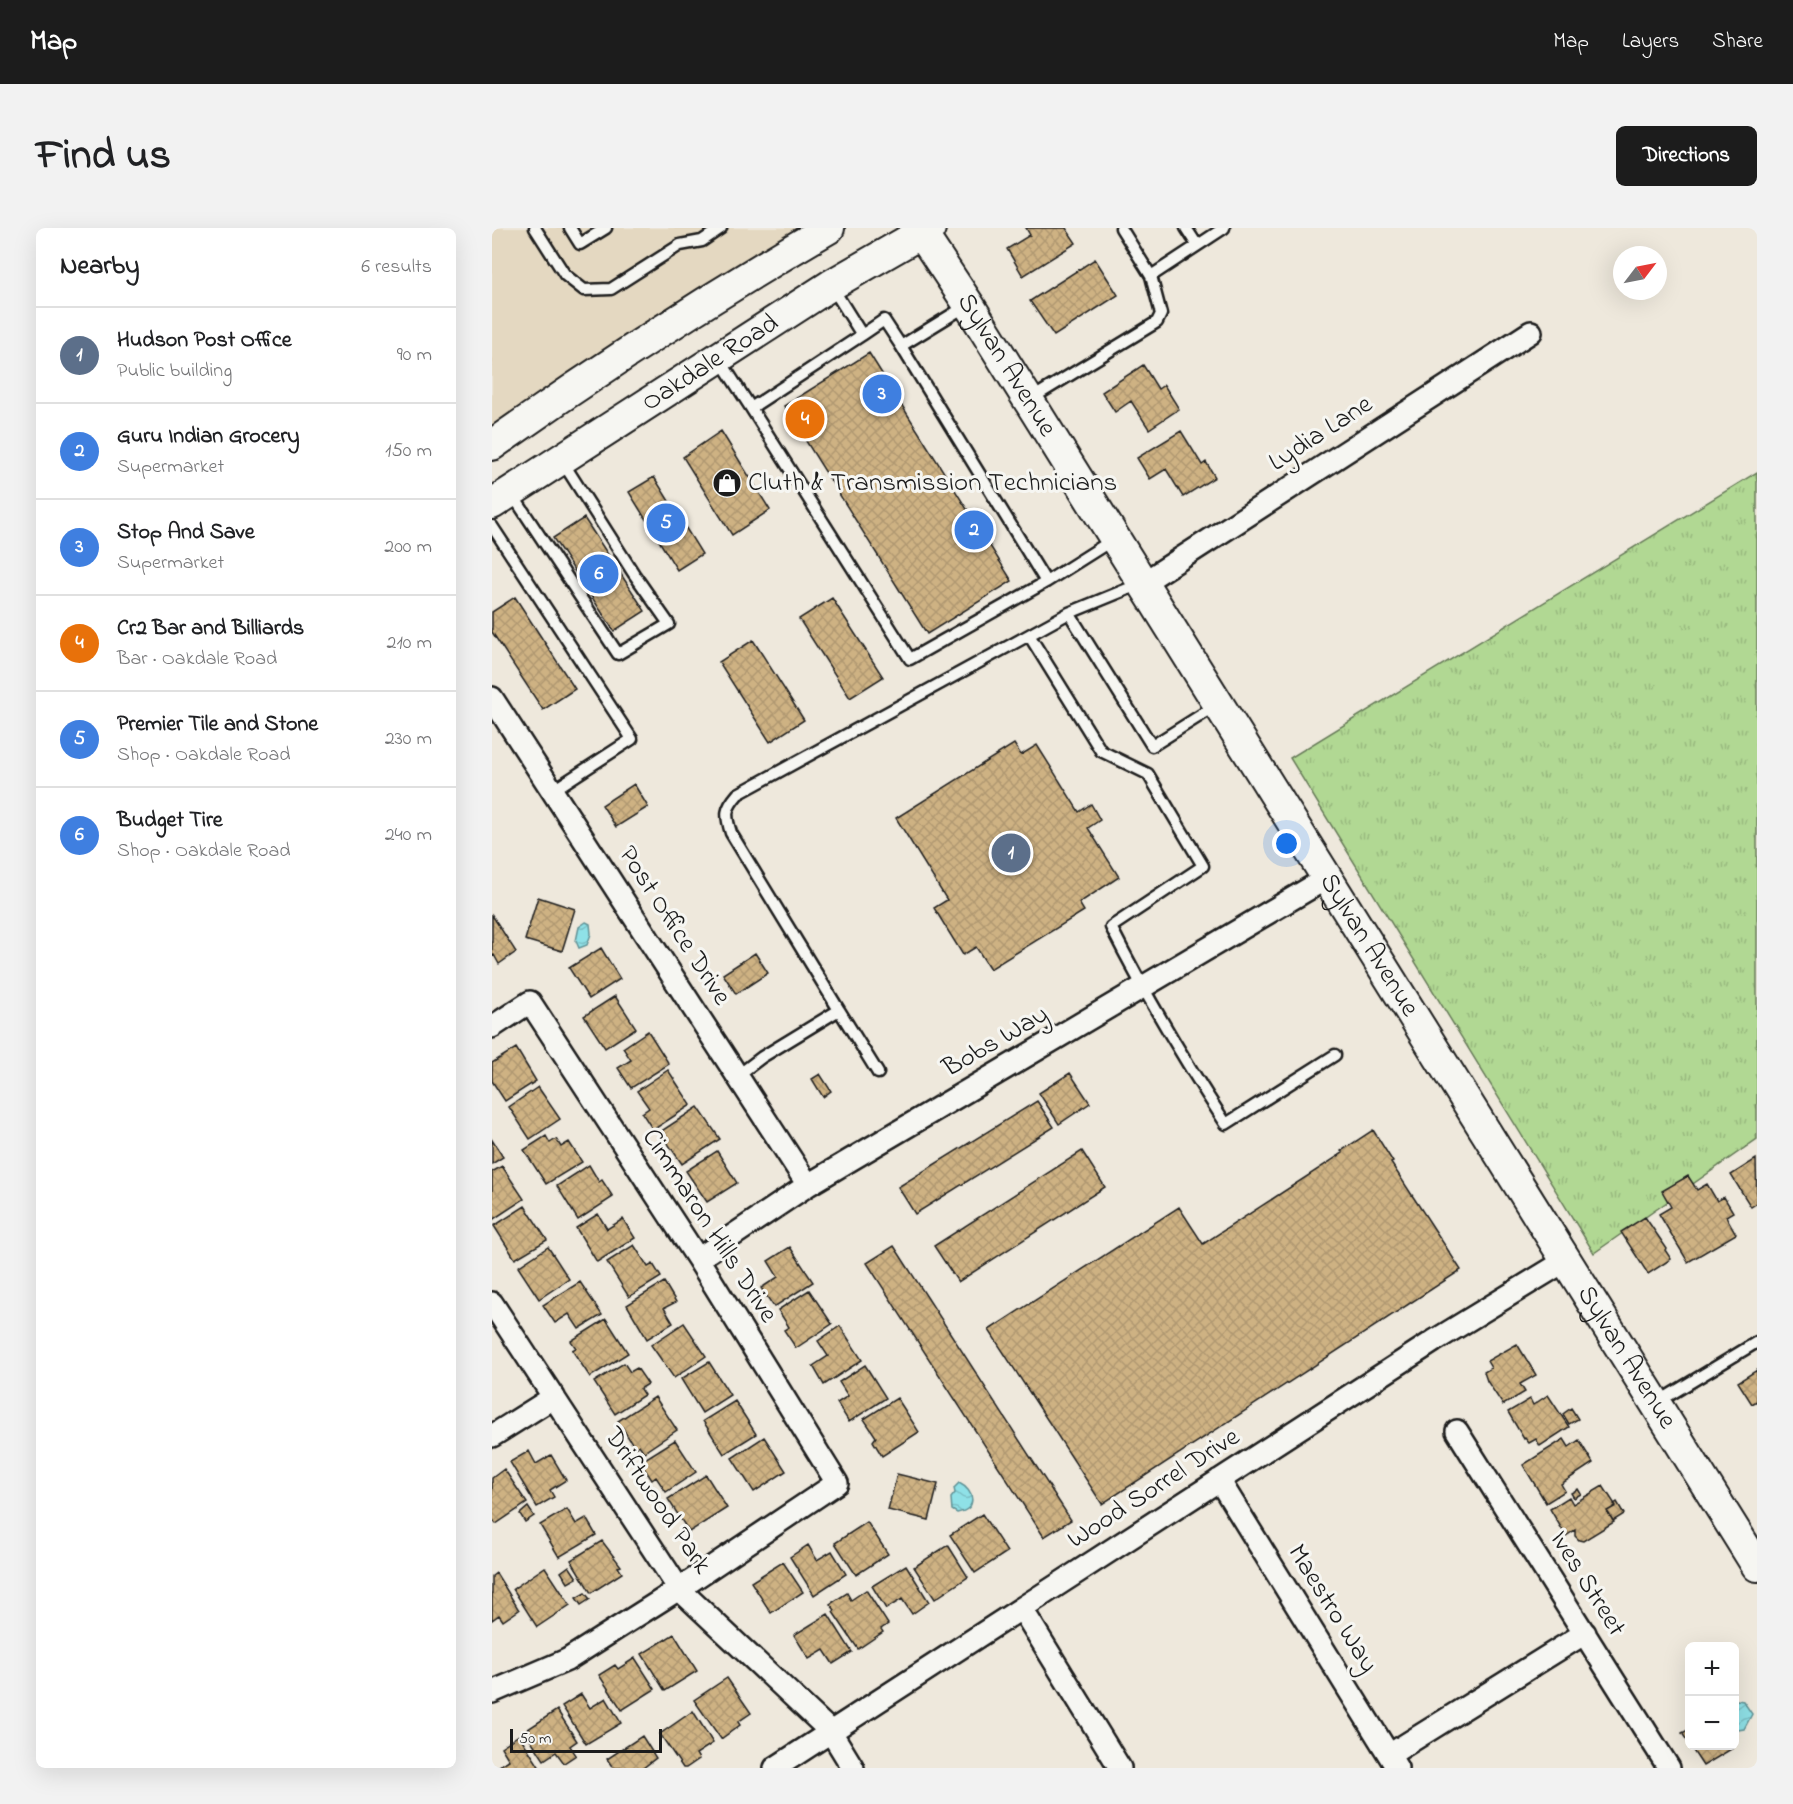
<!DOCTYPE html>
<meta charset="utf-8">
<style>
body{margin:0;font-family:"Indie Flower",sans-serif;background:#f2f2f2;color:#202124}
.controls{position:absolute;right:18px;bottom:18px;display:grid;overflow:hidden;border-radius:9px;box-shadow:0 6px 24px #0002}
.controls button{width:54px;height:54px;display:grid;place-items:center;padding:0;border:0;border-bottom:2px solid #e0e0e0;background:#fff;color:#202124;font:30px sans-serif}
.compass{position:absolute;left:1121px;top:18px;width:54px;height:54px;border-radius:50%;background:#fff;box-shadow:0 6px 24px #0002;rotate:58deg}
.scale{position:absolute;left:18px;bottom:15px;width:152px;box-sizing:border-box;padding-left:6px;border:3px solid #1c1c1c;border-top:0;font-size:16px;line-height:21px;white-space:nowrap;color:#1c1c1c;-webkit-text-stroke:4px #f6f6f2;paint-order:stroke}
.you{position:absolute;left:795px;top:616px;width:21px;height:21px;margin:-15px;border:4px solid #fff;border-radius:50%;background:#1a73e8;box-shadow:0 0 0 9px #1a73e833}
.badge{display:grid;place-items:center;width:39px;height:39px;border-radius:50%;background:#1c1c1c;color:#fff;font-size:20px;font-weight:700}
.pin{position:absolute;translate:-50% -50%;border:3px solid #fff;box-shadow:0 2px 6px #0006}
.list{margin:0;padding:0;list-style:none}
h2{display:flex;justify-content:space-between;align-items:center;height:78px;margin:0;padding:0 24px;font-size:26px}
h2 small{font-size:20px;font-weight:400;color:#757577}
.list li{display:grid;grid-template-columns:39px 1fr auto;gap:18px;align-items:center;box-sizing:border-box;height:96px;padding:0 24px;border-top:2px solid #e0e0e0}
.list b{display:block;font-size:22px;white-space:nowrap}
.list p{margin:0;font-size:20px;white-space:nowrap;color:#757577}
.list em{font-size:20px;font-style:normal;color:#757577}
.map{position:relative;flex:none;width:1265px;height:1540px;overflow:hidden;border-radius:9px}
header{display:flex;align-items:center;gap:36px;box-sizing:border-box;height:84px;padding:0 30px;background:#1c1c1c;color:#fff}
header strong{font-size:28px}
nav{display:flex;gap:33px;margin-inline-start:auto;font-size:21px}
.intro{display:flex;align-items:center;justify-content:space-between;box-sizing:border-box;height:144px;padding:0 36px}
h1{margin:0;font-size:42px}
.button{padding:15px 27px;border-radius:9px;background:#1c1c1c;color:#fff;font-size:21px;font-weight:700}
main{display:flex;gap:36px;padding:0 36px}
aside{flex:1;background:#fff;border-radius:9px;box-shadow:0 6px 24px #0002}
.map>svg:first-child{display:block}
.built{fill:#e4d8c1}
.grass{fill:url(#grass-tufts);stroke:#667a58;stroke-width:1.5}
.water{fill:url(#water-waves);stroke:#619296;stroke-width:1.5}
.building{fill:url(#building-cross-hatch);stroke:#1c1c1c;stroke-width:1.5}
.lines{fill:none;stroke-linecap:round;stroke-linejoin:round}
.lane-casing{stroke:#1c1c1c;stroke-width:15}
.street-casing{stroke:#1c1c1c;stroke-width:26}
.secondary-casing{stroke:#1c1c1c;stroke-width:34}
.lane{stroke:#f6f6f2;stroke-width:10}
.street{stroke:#f6f6f2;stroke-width:21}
.secondary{stroke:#f6f6f2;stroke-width:30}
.labels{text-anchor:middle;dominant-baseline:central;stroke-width:6;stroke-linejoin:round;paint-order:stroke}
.street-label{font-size:27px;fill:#1c1c1c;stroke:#f6f6f2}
.poi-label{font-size:27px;fill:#1c1c1c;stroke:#f6f6f2;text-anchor:start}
</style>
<header>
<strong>Map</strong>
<nav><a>Map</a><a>Layers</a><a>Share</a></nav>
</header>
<div class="intro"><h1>Find us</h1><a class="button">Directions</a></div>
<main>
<aside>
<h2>Nearby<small>6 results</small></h2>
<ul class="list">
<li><span class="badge" style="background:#5c6f8a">1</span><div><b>Hudson Post Office</b><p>Public building</p></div><em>90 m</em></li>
<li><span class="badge" style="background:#3f7fe0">2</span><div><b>Guru Indian Grocery</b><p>Supermarket</p></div><em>150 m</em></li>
<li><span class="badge" style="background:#3f7fe0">3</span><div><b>Stop And Save</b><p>Supermarket</p></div><em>200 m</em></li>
<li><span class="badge" style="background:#e8710a">4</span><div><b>Cr2 Bar and Billiards</b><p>Bar · Oakdale Road</p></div><em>210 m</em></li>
<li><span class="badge" style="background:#3f7fe0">5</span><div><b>Premier Tile and Stone</b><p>Shop · Oakdale Road</p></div><em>230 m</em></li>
<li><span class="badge" style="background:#3f7fe0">6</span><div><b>Budget Tire</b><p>Shop · Oakdale Road</p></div><em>240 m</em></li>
</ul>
</aside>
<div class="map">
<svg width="1265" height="1540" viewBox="0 0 1265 1540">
<defs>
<pattern id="grass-tufts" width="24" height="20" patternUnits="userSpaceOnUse" patternTransform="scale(1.5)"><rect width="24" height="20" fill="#b1d893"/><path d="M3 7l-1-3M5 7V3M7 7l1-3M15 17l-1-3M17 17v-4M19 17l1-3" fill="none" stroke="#98b97e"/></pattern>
<pattern id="water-waves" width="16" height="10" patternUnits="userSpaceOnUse" patternTransform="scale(1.5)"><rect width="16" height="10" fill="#8fe1e7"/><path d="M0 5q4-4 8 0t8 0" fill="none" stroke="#7bc0c6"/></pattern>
<pattern id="building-cross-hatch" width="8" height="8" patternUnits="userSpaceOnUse" patternTransform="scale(1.5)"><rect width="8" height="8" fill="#ceb283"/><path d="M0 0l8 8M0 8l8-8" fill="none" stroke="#b09871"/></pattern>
</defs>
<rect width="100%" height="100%" fill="#eee8dc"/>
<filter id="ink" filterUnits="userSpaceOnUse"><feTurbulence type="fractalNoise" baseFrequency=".0167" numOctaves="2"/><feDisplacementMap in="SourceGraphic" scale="12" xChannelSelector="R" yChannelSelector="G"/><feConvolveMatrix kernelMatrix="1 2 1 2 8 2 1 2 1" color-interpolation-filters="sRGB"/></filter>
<g filter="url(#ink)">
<path class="built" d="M0 0H304L0 200Z"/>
<path class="grass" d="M1265 244V911L1102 1025 798 530Z"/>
<path class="water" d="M94 694 98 696 99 706 95 717 87 720 84 713 87 699Z
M467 1255C483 1263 486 1281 465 1285L460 1282 459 1270 463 1265 462 1260Z
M1245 1472 1251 1473 1260 1486 1252 1501 1246 1502 1243 1499V1473Z"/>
<path class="building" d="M534 0H574L584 15 531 48 515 21 538 7Z
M603 31 626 67 562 108 538 73Z
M377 125 520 353 435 406 292 178Z
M651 137 666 161 672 157 687 181 657 201 639 173 623 184 610 164Z
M229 203 278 282 240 307 191 229Z
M689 203 710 237 714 234 723 249 691 269 674 241 658 251 645 230Z
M162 249 210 326 185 342 137 264Z
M92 290 153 383 122 403 61 310Z
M23 369 83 461 51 482 0 404V384Z
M340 370 391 449 358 470 307 391Z
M261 412 312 492 278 514 227 434Z
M522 516 529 527 545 517 587 584 599 576 608 592 596 600 627 649 587 675 592 683 498 741 484 719 471 727 442 680 455 672 404 590Z
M142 556 156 579 124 599 110 577Z
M46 669 83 681 70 723 33 712Z
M0 687 24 724 7 736 2 727 0 728Z
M109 720 128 751 97 771 77 740Z
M263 725 276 745 244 766 231 746Z
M123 768 144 800 113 820 92 788Z
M156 803 177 836 139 860 126 840 139 832 131 820Z
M24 820 44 853 13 873 0 853V835Z
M176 842 199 877 161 902 150 885 157 880 145 863Z
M578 845 598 875 567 896 547 865Z
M328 846 339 863 331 869 320 851Z
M46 859 68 891 38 911 17 879Z
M545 873 562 899 423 986 406 959Z
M206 879 228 911 190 936 168 904Z
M881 902 901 934 899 935 969 1042 610 1276 497 1102 687 979 711 1016 851 925 849 923Z
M54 908 58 915 64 911 69 919 77 914 90 934 54 956 32 922Z
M0 912 11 929 0 936Z
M225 923 245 955 215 974 194 943Z
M590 923 613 959 466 1054 442 1018Z
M1264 931 1265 975 1259 979 1239 947Z
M97 937 107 954 110 952 121 969 86 992 65 958Z
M10 938 32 971 0 992V944Z
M1196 948 1205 962 1215 956 1225 973 1232 969 1241 984 1234 988 1244 1006 1196 1034 1167 986 1179 979 1170 963Z
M33 978 55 1012 23 1031 2 998Z
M106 986 115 1001 131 991 143 1010 105 1034 84 1000Z
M1153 989 1175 1021 1173 1022 1179 1031 1156 1046 1129 1004Z
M142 1017 156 1039 161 1036 169 1049 137 1069 115 1034Z
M402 1018 579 1292 552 1309 375 1035Z
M56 1019 77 1051 47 1071 26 1039Z
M298 1019 321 1054 282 1079 269 1060 286 1049 276 1033Z
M88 1054 110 1087 87 1101 77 1086 63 1095 51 1077Z
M172 1054 184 1074 172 1080 181 1095 155 1111 135 1077Z
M317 1062 340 1096 304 1120 292 1102 297 1099 286 1082Z
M114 1091 136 1125 98 1149 80 1122 84 1120 79 1113Z
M192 1095 214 1128 182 1150 159 1117Z
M348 1098 370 1132 332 1157 321 1138 336 1128 326 1113Z
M1025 1116 1044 1147 1028 1156 1033 1164 1011 1177 995 1153 992 1144 999 1140 995 1133Z
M217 1134 238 1167 210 1185 189 1151Z
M132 1135 138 1144 145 1140 156 1156 148 1161 152 1167 123 1186 102 1154Z
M373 1137 394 1170 357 1194 345 1175 356 1168 347 1154Z
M1265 1142V1173L1260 1176 1246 1154Z
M1056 1167 1077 1199 1048 1218 1044 1211 1037 1215 1033 1210 1032 1211 1016 1184 1038 1171 1041 1177Z
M163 1169 185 1202 152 1224 147 1217 143 1220 126 1193Z
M405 1170 427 1204 390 1228 381 1213 384 1209 372 1191Z
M243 1173 264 1206 232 1226 211 1193Z
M1079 1180 1086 1191 1077 1196 1071 1186Z
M272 1209 294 1243 262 1264 240 1230Z
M1072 1211 1077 1219 1087 1212 1101 1235 1069 1256 1073 1263 1054 1275 1031 1237Z
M183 1212 204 1244 174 1264 164 1249 160 1252 148 1234Z
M37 1223 44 1236 59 1227 74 1252 58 1262 62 1269 45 1279 18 1234Z
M12 1241 35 1275 4 1296 0 1291V1250Z
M405 1246 446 1256 437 1292 396 1282Z
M214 1247 235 1280 197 1304 176 1271Z
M1111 1258 1124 1278 1115 1283 1122 1294 1091 1313 1087 1312 1083 1308V1302L1074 1308 1058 1281 1077 1269 1081 1276Z
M1086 1261 1089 1266 1082 1270 1079 1265Z
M1125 1274 1132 1286 1121 1293 1115 1283 1124 1278 1122 1276Z
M36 1279 42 1288 33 1294 28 1286Z
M75 1281 84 1296 94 1290 104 1307 67 1329 48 1297Z
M490 1286 515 1324 483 1345 458 1307Z
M375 1294 396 1326 364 1347 343 1315Z
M110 1313 129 1338 126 1339 130 1345 99 1365 79 1332Z
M316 1317 325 1332 340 1323 354 1346 322 1367 298 1329Z
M456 1317 476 1349 443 1371 422 1339Z
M291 1334 311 1364 279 1385 259 1354Z
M414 1337 437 1374 420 1386 410 1371 394 1381 380 1358Z
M77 1338 85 1350 76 1355 69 1344Z
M53 1339 78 1377 45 1399 21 1361Z
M4 1345 27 1382 11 1393 7 1387 0 1392V1348Z
M374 1362 396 1396 389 1401 391 1404 366 1421 341 1384 343 1382 338 1376 355 1365 359 1372Z
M93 1365 98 1371 89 1377 84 1370Z
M336 1386 360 1424 341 1436 332 1422 317 1431 302 1407Z
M182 1406 205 1443 173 1463 150 1426Z
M143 1430 163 1461 130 1482 107 1447 123 1437 126 1441Z
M235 1450 259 1485 246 1494 248 1497 229 1511 202 1472Z
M89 1466 98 1480 114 1470 129 1495 94 1516 70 1478Z
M65 1482 85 1513 78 1518 84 1527 72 1535 64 1524 52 1532 33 1503Z
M201 1483 221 1515 204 1526 207 1531 194 1540H191L168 1506Z
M1198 1501V1517L1190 1505Z
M27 1507 48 1540H4L17 1532 9 1519Z
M150 1508 164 1530 151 1540H121L115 1531Z
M1198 1518H1240L1241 1520 1211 1538Z"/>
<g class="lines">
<g class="lane-casing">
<path id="lane" d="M43 0 73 47 92 62 119 61 188 17 210 13 229 0
M78 0 88 16 114 0
M694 0 705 17
M659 48 732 0
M370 107 392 92 409 118 474 78
M409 118 554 354 622 311
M228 132 259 180 370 107 340 59
M537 172 665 94 669 86 659 48 629 0
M259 180 418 431 554 354
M20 266 126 426 177 396 142 346 70 233
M0 298 140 511 60 563
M648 356 577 385 537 407 609 523 656 546 711 638 619 699C654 768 692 832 734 896L843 827
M577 385 660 518 725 477
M347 782 386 845
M245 848 270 829 347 782 239 605C233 586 233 581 246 566L537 407
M1166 1174 1265 1114"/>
</g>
<g class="street-casing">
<path id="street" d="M651 355 1039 104
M0 470 316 957
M0 799 38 774 206 1031 345 1255 187 1361 75 1432 0 1464
M206 1031 316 957 835 650
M0 1075 187 1361 339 1504 361 1540
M965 1203 1177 1540
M0 1208 62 1169
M727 1252 905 1540
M530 1381 628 1540
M897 1527 1093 1405
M283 1540 942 1113 1073 1033"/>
</g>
<g class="secondary-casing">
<g id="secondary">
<path id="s1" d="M429 0 430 6 477 77 1265 1338"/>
<path d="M0 217C109 140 222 67 337 0"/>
<path id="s2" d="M0 276 339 57 438 0"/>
</g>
</g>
<use href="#lane" class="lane"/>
<use href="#street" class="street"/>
<use href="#secondary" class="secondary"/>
</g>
</g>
<defs>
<g id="shop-disc" transform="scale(1.5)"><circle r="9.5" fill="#1c1c1c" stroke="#f6f6f2"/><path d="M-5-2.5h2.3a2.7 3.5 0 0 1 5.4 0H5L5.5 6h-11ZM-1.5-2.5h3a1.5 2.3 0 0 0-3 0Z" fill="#fff"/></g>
</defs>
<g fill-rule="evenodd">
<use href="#shop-disc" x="235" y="255"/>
</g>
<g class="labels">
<g class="street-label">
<text stroke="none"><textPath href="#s2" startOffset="260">Oakdale Road</textPath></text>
<text stroke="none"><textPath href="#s1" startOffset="162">Sylvan Avenue</textPath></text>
<text transform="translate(829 206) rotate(-33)">Lydia Lane</text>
<text transform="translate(182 698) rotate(57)">Post Office Drive</text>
<text stroke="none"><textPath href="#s1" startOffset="846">Sylvan Avenue</textPath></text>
<text transform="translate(504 814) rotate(-30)">Bobs Way</text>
<text transform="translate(217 998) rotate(57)">Cimmaron Hills Drive</text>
<text stroke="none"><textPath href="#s1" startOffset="1332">Sylvan Avenue</textPath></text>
<text transform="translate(662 1261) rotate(-33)">Wood Sorrel Drive</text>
<text transform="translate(165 1273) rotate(56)">Driftwood Park</text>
<text transform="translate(1095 1356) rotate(58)">Ives Street</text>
<text transform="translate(840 1381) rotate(58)">Maestro Way</text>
</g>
<g class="poi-label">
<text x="256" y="255">Cluth &amp; Transmission Technicians</text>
</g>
</g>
</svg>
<div class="controls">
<button>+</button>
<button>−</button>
</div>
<svg class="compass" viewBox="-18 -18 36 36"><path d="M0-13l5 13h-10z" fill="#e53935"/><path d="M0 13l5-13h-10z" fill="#757577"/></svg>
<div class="scale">50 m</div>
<div class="you"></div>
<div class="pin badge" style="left:519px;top:625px;background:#5c6f8a">1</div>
<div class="pin badge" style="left:482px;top:302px;background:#3f7fe0">2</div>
<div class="pin badge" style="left:390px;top:166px;background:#3f7fe0">3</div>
<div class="pin badge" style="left:313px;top:191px;background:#e8710a">4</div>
<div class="pin badge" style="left:174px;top:295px;background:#3f7fe0">5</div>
<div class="pin badge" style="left:107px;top:346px;background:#3f7fe0">6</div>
</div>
</main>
